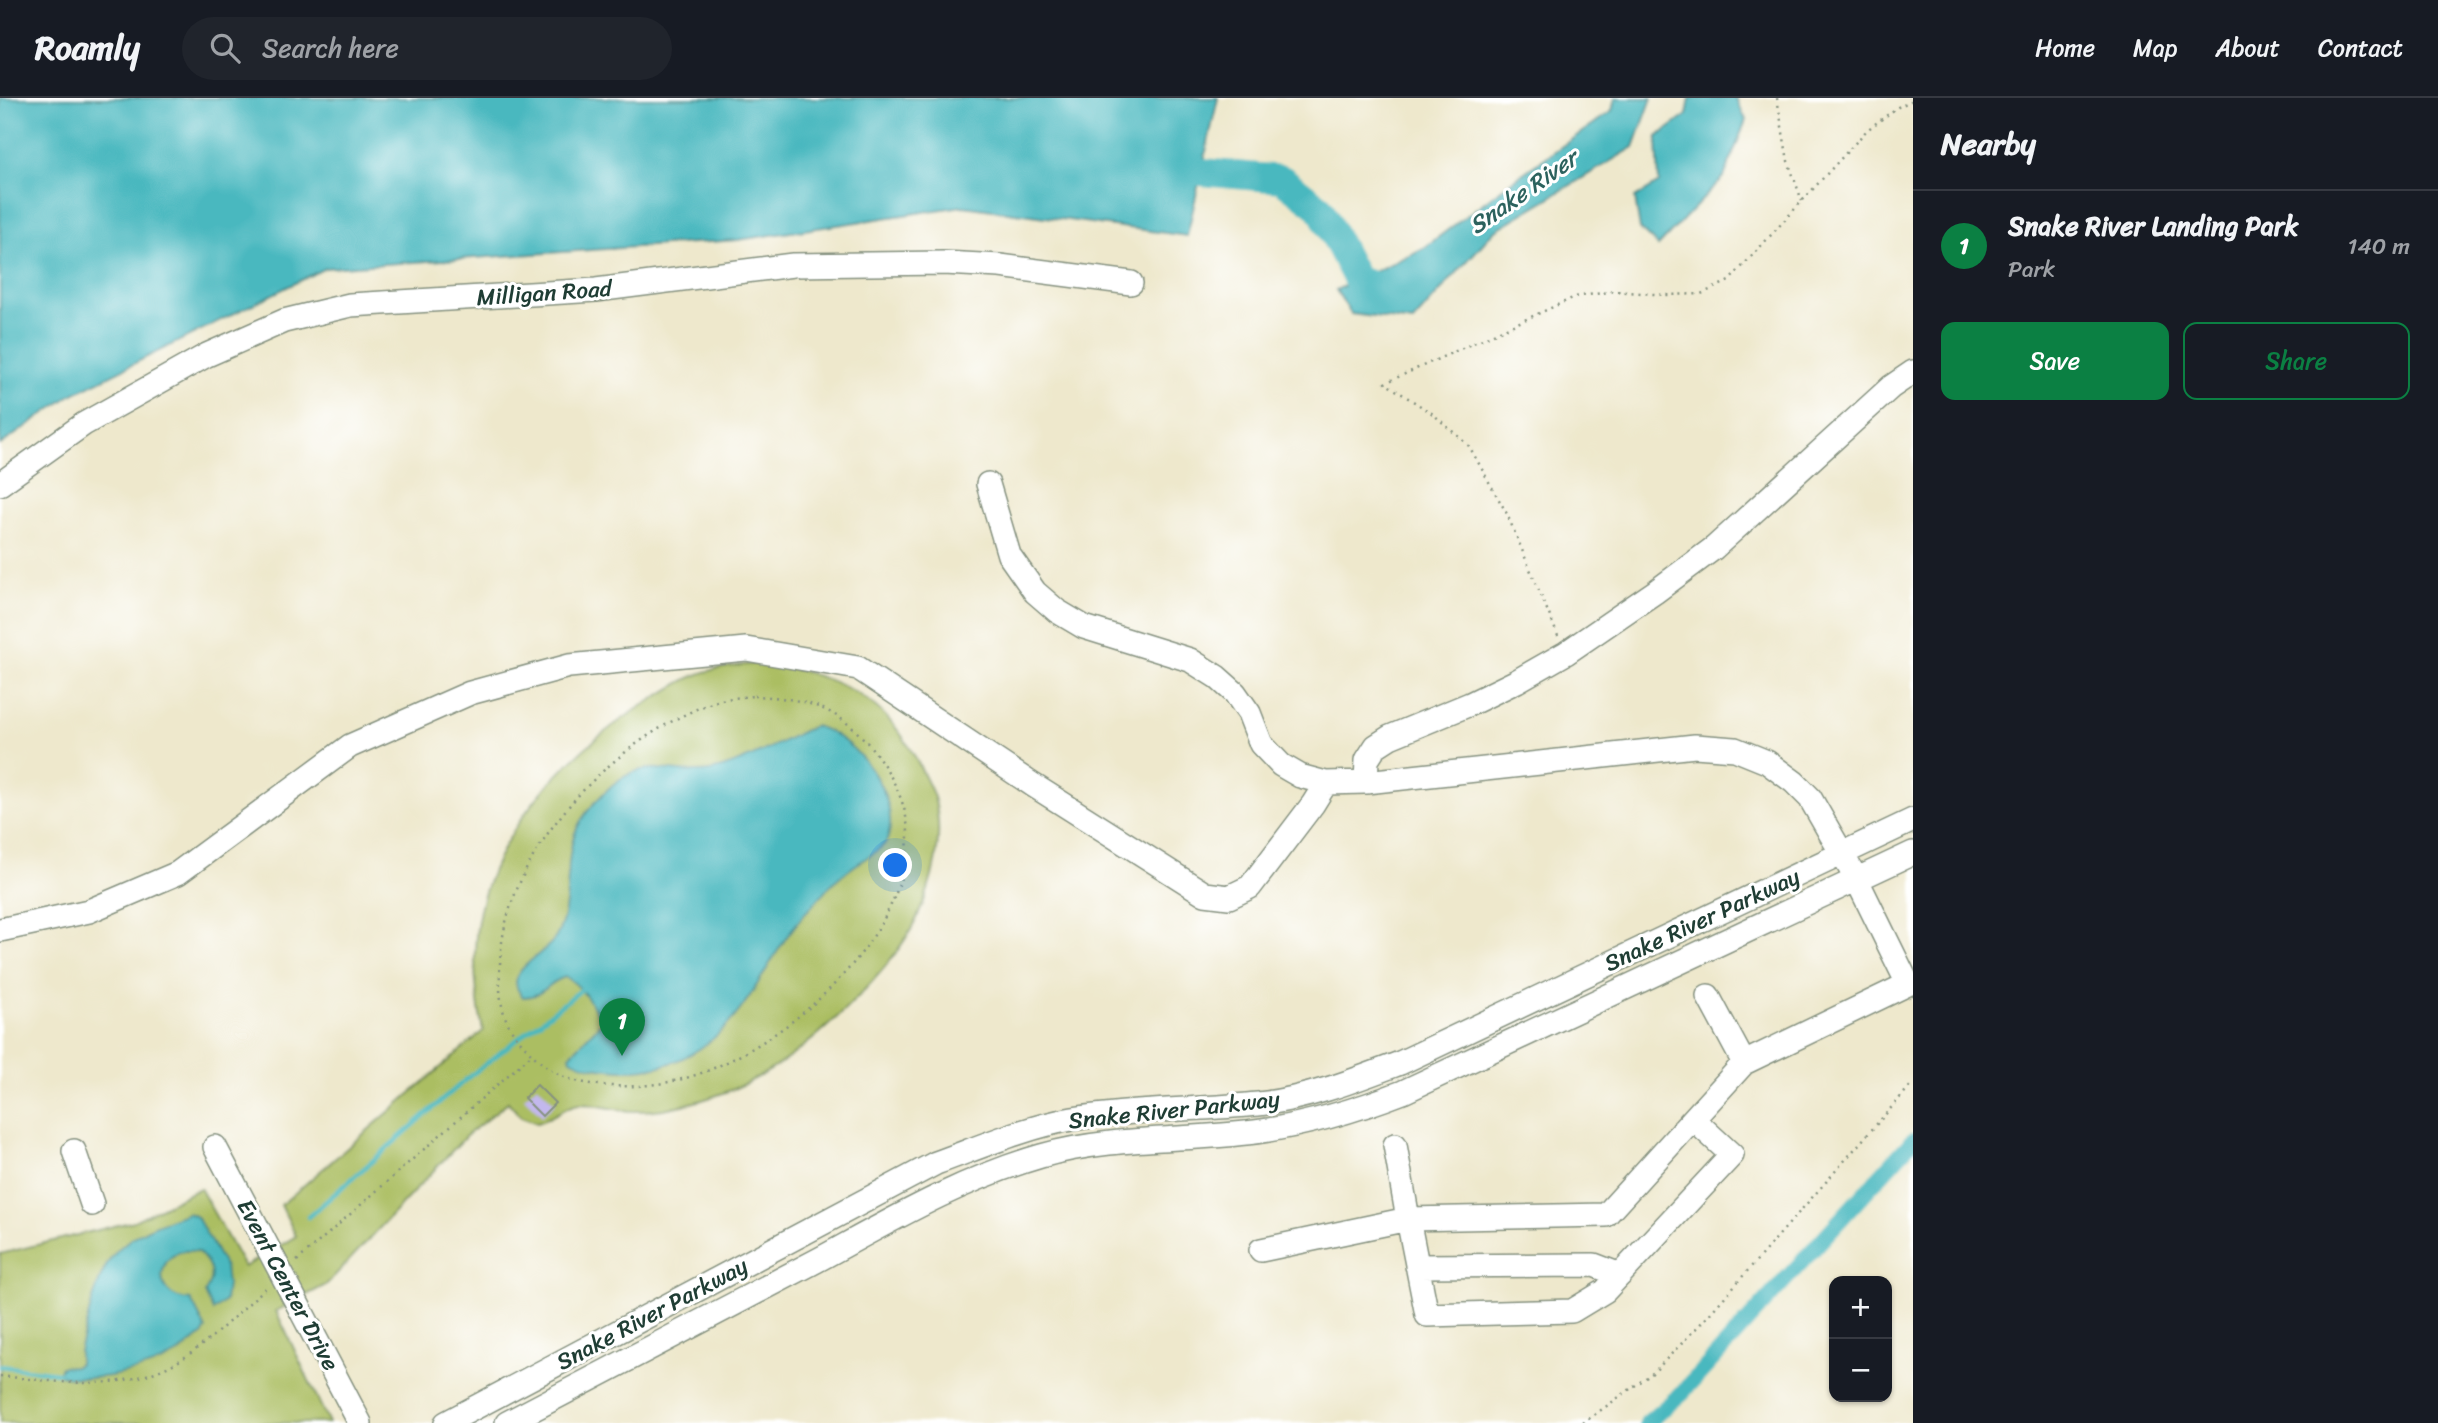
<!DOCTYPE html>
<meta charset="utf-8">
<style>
body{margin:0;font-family:Sriracha,sans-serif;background:#20242c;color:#f1f3f6}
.controls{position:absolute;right:21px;bottom:21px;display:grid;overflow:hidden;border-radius:14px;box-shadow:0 2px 5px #0004}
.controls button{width:63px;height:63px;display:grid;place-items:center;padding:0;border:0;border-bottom:2px solid #363941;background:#171b24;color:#f1f3f6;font:35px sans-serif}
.you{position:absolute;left:896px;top:768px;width:24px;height:24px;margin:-18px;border:5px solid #fff;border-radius:50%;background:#1a73e8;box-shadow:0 0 0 10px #1a73e833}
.badge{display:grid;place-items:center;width:46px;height:46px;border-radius:50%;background:#0b8043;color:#fff;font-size:23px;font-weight:700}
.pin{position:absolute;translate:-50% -58px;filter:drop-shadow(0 2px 4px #0008)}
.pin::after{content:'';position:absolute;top:37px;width:24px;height:21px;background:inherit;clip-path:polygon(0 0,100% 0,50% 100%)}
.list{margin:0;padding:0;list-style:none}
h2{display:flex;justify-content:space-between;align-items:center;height:91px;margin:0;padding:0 28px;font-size:30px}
h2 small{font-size:23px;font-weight:400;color:#9ea1a6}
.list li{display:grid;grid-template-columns:46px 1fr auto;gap:21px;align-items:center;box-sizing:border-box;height:112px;padding:0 28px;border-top:2px solid #363941}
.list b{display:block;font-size:26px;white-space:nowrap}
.list p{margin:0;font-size:23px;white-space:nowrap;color:#9ea1a6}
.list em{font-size:23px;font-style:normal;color:#9ea1a6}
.actions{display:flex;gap:14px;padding:21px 28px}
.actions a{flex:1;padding:16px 0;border:2px solid #0b8043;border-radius:14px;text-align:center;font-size:24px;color:#0b8043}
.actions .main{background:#0b8043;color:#fff}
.icon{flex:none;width:38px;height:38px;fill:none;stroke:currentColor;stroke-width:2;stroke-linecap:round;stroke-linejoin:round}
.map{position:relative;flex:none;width:1913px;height:1325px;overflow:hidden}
header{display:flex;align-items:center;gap:42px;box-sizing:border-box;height:98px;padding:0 35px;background:#171b24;border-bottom:2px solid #363941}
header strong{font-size:33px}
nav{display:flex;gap:38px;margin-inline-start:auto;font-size:24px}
.search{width:490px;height:63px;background:#20242c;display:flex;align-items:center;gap:18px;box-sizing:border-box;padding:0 24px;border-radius:38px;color:#9ea1a6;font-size:26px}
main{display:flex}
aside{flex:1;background:#171b24}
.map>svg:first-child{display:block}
.green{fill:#abbe62;stroke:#657e4b;stroke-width:2}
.water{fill:#49b8bf;stroke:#347a7a;stroke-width:2}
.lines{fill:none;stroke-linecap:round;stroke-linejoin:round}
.stream{stroke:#49b8bf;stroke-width:4.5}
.canal{stroke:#49b8bf;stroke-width:16}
.river{stroke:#49b8bf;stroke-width:28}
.building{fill:#c3b8ed}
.minor-casing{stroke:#869280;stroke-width:26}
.path{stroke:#869280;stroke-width:2.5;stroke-dasharray:2 5;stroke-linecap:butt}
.minor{stroke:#fff;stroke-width:23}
.labels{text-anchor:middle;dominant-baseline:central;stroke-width:6;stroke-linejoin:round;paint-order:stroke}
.street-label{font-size:23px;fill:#1f3d34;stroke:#fff}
.water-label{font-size:24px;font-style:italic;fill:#2c625e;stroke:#fff}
</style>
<header>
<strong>Roamly</strong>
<div class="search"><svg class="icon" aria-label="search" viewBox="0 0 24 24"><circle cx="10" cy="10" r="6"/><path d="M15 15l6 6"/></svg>Search here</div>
<nav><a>Home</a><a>Map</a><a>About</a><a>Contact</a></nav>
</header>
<main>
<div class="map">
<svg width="1913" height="1325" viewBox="0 0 1913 1325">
<rect width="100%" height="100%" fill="#fff"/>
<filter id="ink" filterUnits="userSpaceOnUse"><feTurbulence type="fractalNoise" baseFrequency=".0143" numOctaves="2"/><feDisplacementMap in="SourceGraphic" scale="14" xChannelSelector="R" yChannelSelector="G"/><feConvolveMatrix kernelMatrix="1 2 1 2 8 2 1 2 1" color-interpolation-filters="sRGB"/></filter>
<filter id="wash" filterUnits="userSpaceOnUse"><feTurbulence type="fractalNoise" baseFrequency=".00686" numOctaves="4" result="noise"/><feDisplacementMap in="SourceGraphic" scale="28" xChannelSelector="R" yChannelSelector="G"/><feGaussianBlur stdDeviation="1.57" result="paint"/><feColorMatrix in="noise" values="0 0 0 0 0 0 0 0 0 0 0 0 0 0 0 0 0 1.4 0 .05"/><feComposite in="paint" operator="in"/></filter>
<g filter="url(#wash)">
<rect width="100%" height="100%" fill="#eee8cc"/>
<path class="green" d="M770 565C841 581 887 599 920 669 925 680 932 691 935 703 944 741 933 786 916 822 891 874 811 950 760 978 727 997 672 1014 633 1013 616 1013 598 1006 580 1006 566 1007 551 1021 537 1025L521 1019 508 1004 466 1038 326 1187 276 1213 329 1325H0V1156L134 1123 200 1090 244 1169 296 1138 281 1107 483 933C475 894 471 852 480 812 501 721 577 646 655 600 670 591 685 580 702 575 723 568 747 566 770 565Z"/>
<path class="water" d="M0 0H1218L1187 138 963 108 738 142 325 170 71 297 0 347Z
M1615 0H1652L1634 49 1494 133 1413 224 1351 216 1336 192 1424 150 1512 83 1612 13Z
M1690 0H1736L1746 22 1724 79 1658 148 1640 131 1635 100 1659 85 1657 39 1687 17Z
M814 628C855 637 903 700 887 742 884 749 877 752 872 756 860 764 848 772 837 781 827 790 818 802 808 812 778 845 765 879 740 912 711 951 670 974 622 972 606 971 585 970 571 961L570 957 601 925V921C591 906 582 888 566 879 548 883 544 899 523 899 499 873 544 859 556 839 574 807 562 764 577 730 583 717 593 706 603 696 647 649 673 685 722 670 754 660 784 642 814 628Z
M188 1115 197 1119 225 1169 227 1186 225 1203 213 1213 205 1195C214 1179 213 1167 198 1154 158 1144 146 1201 191 1202L206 1231 203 1236C195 1242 186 1250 177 1256 147 1273 93 1286 60 1277L58 1275 61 1269 76 1268 79 1265V1253C88 1224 95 1178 115 1155 133 1134 163 1124 188 1115Z"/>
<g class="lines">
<path class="stream" d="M308 1119 470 978 581 892
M0 1268 58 1275"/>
<path class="canal" d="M1647 1325 1682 1295 1913 1042"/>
<path class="river" d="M1165 62 1201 74 1282 81 1320 110 1357 182 1392 193"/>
</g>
<g id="blocks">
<path class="building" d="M537 987 555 1005 542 1018 524 1000Z"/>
</g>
</g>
<g filter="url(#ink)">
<use href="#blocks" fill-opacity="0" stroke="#869280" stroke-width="2"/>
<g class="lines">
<g class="minor-casing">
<path id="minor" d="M0 386 84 326 207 257 284 223 350 207 596 192 793 167 944 165 1000 168 1131 185
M988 386 1009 457 1035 494 1057 513 1084 529 1190 562 1217 579 1235 595 1249 615 1261 646 1281 667 1300 678 1326 685 1366 684 1695 648 1735 651 1767 664 1794 684 1810 700 1857 782 1908 886 1744 965 1708 898
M1366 684 1367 662 1376 648 1390 639 1470 606 1517 583 1566 555 1655 494 1714 450 1891 289 1913 274
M0 832 89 813 178 775 350 648 470 595 569 568 746 551 858 570 1033 687 1205 796 1229 799 1250 789 1313 706 1326 685
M1395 1047 1408 1121 1606 1117 1744 965
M215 1049 360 1325
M74 1053 92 1106
M1261 1152 1408 1121 1427 1217 1572 1213 1605 1193 1732 1057 1693 1021
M1417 1168 1594 1167 1620 1177
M446 1325 936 1065C980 1049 1026 1029 1072 1021 1134 1011 1196 1012 1258 1006 1307 1001 1355 982 1400 965L1913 722
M507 1325C610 1271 713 1217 816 1163 888 1124 961 1081 1041 1058 1111 1038 1183 1043 1255 1034 1307 1027 1354 1013 1403 994L1913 755"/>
</g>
<path class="path" d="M1777 0 1788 63 1802 103
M1558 538 1507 416 1469 348 1433 316 1385 285 1575 199 1615 193 1666 197 1701 196 1729 183 1867 32 1898 9 1913 2
M754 598C809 600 843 611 877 657 893 679 908 709 908 737 906 838 801 932 714 970 673 988 624 993 580 984 554 978 537 963 520 943 500 921 499 897 500 868 502 755 613 639 717 603 728 600 742 599 754 598Z
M297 1163 531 957
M0 1278C64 1284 124 1296 182 1261 214 1241 240 1212 268 1188
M1583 1325 1654 1274 1706 1220 1913 985"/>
<use href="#minor" class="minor"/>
</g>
</g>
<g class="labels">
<g class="street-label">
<text transform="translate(544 195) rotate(-4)">Milligan Road</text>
<text transform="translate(1702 822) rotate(-25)">Snake River Parkway</text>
<text transform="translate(1174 1012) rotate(-6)">Snake River Parkway</text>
<text transform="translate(288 1187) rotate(62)">Event Center Drive</text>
<text transform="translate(652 1216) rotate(-28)">Snake River Parkway</text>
</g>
<g class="water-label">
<text transform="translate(1523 94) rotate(-35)">Snake River</text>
</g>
</g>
</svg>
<div class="controls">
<button>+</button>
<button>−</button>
</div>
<div class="you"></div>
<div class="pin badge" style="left:622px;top:958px">1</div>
</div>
<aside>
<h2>Nearby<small></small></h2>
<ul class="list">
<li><span class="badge">1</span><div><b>Snake River Landing Park</b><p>Park</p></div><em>140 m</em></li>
</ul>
<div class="actions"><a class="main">Save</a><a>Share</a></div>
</aside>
</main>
